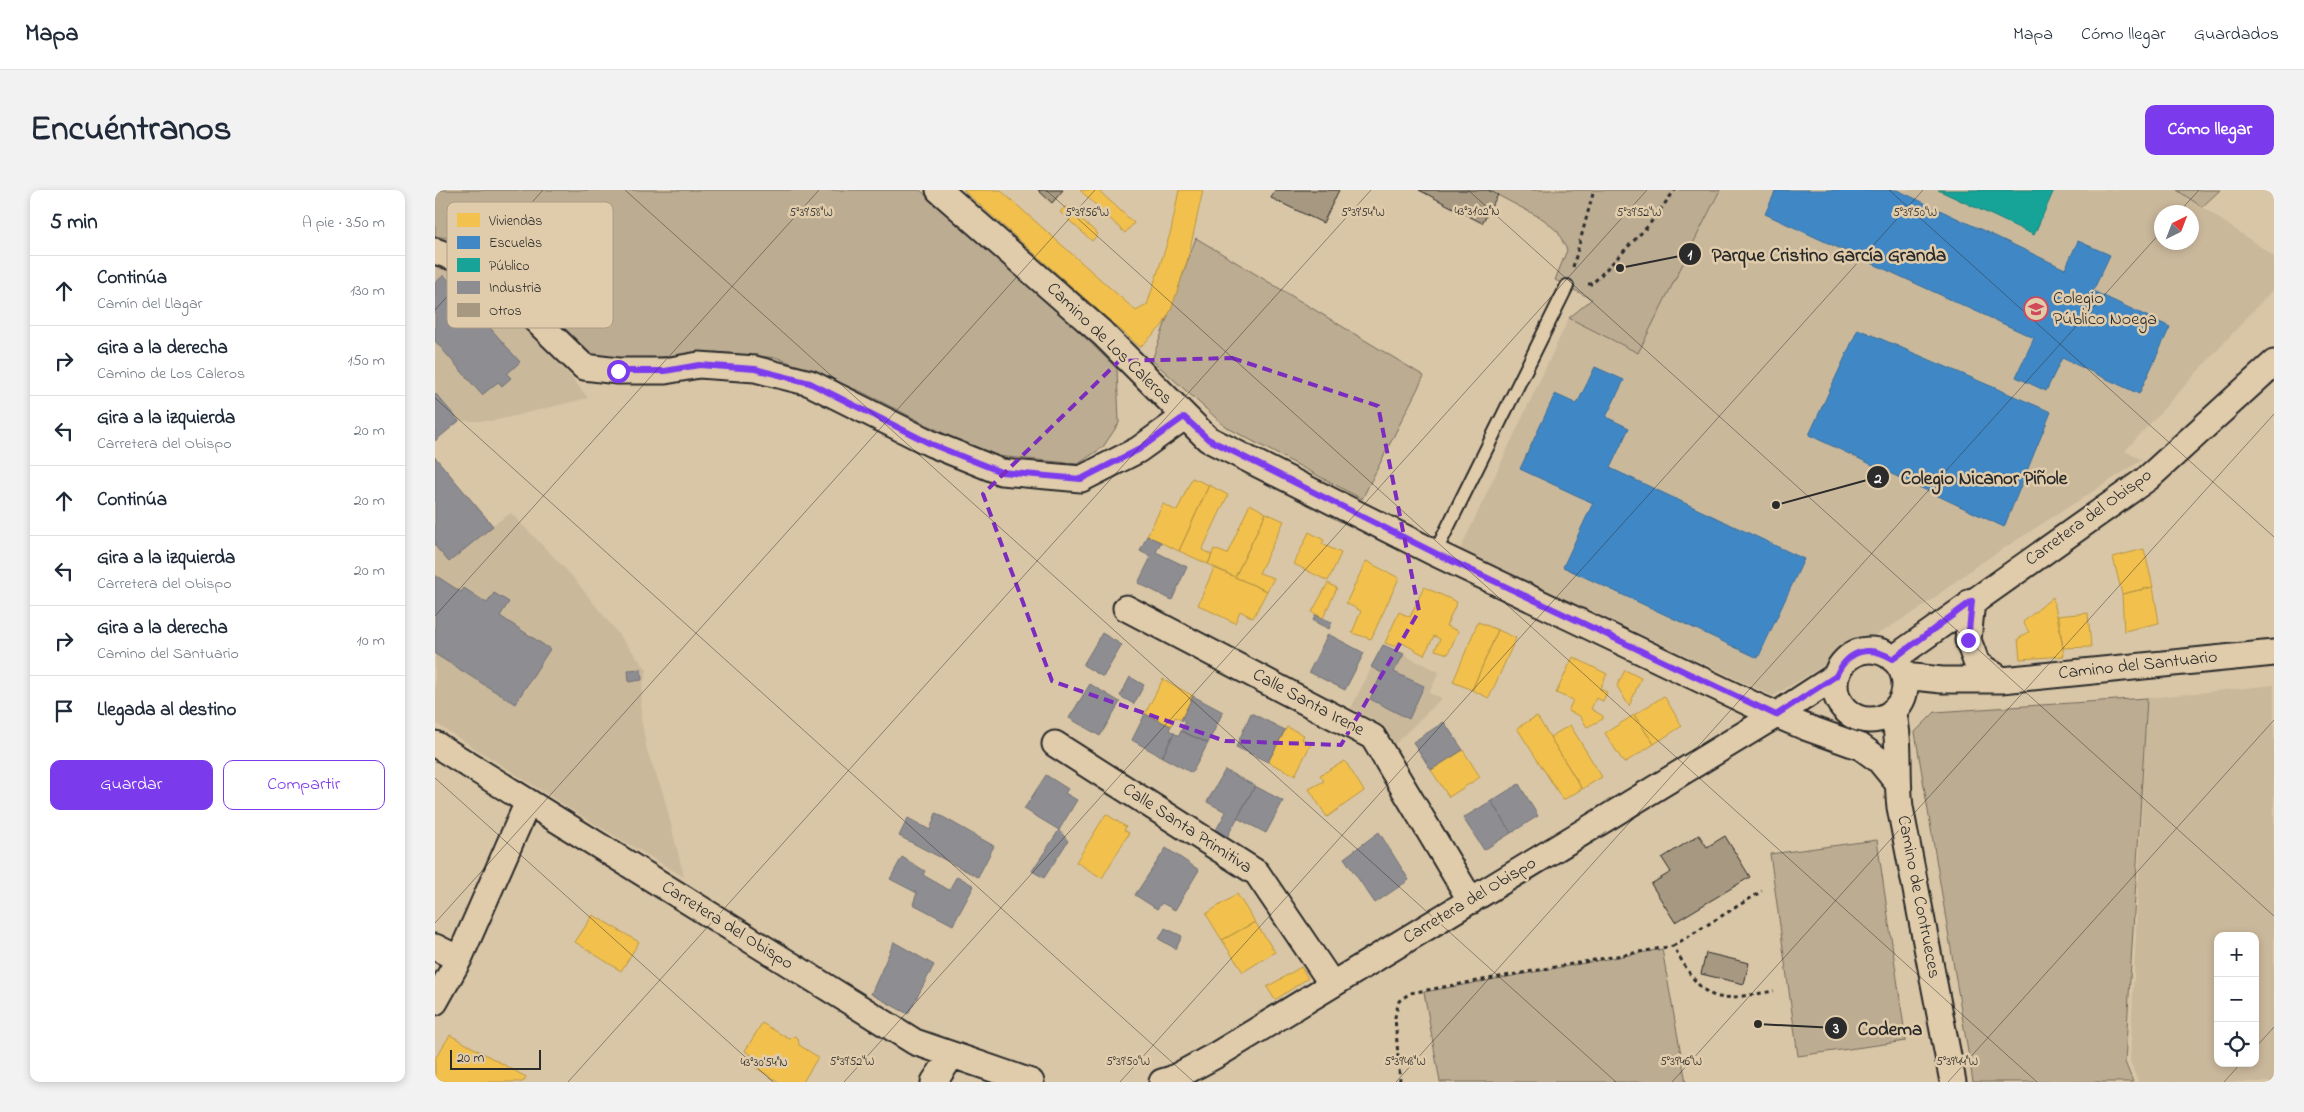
<!DOCTYPE html>
<html lang="es">
<meta charset="utf-8">
<style>
body{margin:0;font-family:"Indie Flower",sans-serif;background:#f2f2f3;color:#1f2937}
.controls{position:absolute;right:15px;bottom:15px;display:grid;overflow:hidden;border-radius:10px;box-shadow:0 2px 8px #0003}
.controls button{width:45px;height:45px;display:grid;place-items:center;padding:0;border:0;border-bottom:1px solid #e0e1e3;background:#fff;color:#1f2937;font:25px sans-serif}
.compass{position:absolute;left:1719px;top:15px;width:45px;height:45px;border-radius:50%;background:#fff;box-shadow:0 2px 8px #0003;rotate:42deg}
.scale{position:absolute;left:15px;bottom:12px;width:91px;box-sizing:border-box;padding-left:5px;border:2px solid #2b2b2b;border-top:0;font-size:14px;line-height:18px;white-space:nowrap;color:#2b2b2b;-webkit-text-stroke:4px #e0ccab;paint-order:stroke}
.stop{position:absolute;width:15px;height:15px;margin:-11px;border:4px solid #7c3aed;border-radius:50%;background:#fff}
.stop.end{background:#7c3aed;border-color:#fff;box-shadow:0 1px 5px #0008}
.list{margin:0;padding:0;list-style:none}
h2{display:flex;justify-content:space-between;align-items:center;height:65px;margin:0;padding:0 20px;font-size:21px}
h2 small{font-size:16px;font-weight:400;color:#747a83}
.list li{display:grid;grid-template-columns:32px 1fr auto;gap:15px;align-items:center;box-sizing:border-box;height:70px;padding:0 20px;border-top:1px solid #e0e1e3}
.list b{display:block;font-size:19px;white-space:nowrap}
.list p{margin:0;font-size:16px;white-space:nowrap;color:#747a83}
.list em{font-size:16px;font-style:normal;color:#747a83}
.actions{display:flex;gap:10px;padding:15px 20px}
.actions a{flex:1;padding:11px 0;border:1px solid #7c3aed;border-radius:10px;text-align:center;font-size:18px;color:#7c3aed}
.actions .main{background:#7c3aed;color:#fff}
.icon{flex:none;width:28px;height:28px;fill:none;stroke:currentColor;stroke-width:2;stroke-linecap:round;stroke-linejoin:round}
.map{position:relative;flex:none;width:1839px;height:892px;overflow:hidden;border-radius:10px}
header{display:flex;align-items:center;gap:30px;box-sizing:border-box;height:70px;padding:0 25px;background:#fff;border-bottom:1px solid #e0e1e3}
header strong{font-size:24px}
nav{display:flex;gap:28px;margin-inline-start:auto;font-size:18px}
.intro{display:flex;align-items:center;justify-content:space-between;box-sizing:border-box;height:120px;padding:0 30px}
h1{margin:0;font-size:35px}
.button{padding:12px 22px;border-radius:10px;background:#7c3aed;color:#fff;font-size:18px;font-weight:700}
main{display:flex;gap:30px;padding:0 30px}
aside{flex:1;background:#fff;border-radius:10px;box-shadow:0 2px 8px #0003}
.map>svg:first-child{display:block}
.built{fill:#cab89b;fill-rule:evenodd}
.green{fill:#bcac92;stroke:#746c5e}
.homes{fill:#f2c14e;stroke:#b69444}
.schools{fill:#3f88c5;stroke:#396c97}
.public{fill:#17a398;stroke:#1d7f77}
.industry{fill:#8d8d92;stroke:#707073}
.building{fill:#a69881;stroke:#2b2b2b}
.lines{fill:none;stroke-linecap:round;stroke-linejoin:round}
.lane-casing{stroke:#2b2b2b;stroke-width:16}
.street-casing{stroke:#2b2b2b;stroke-width:29}
.path{stroke:#2b2b2b;stroke-width:3;stroke-dasharray:4 4;stroke-linecap:butt}
.lane{stroke:#e0ccab;stroke-width:12}
.street{stroke:#e0ccab;stroke-width:25}
.route{stroke:#7c3aed;stroke-width:6}
.marked{fill:none;stroke:#7b2cbf;stroke-width:4;stroke-dasharray:10 6;stroke-linejoin:round}
.ticks{fill:none;stroke:#2b2b2b;stroke-width:1;stroke-opacity:0.45}
.labels{text-anchor:middle;dominant-baseline:central;stroke-width:5;stroke-linejoin:round;paint-order:stroke}
.poi-label{font-size:18px;fill:#2b2b2b;stroke:#e0ccab;text-anchor:start}
.street-label{font-size:18px;fill:#2b2b2b;stroke:#e0ccab}
.key{fill:#e0ccab;stroke:#aa9c85;stroke-width:1}
.key-label{font-size:14px;fill:#2b2b2b}
.ticks-label{font-size:12px;text-anchor:middle;fill:#2b2b2b;stroke:#e0ccab;stroke-width:5;stroke-linejoin:round;paint-order:stroke}
.leader{fill:none;stroke:#2b2b2b;stroke-width:2}
.callout-dot{fill:#2b2b2b;stroke:#e0ccab;stroke-width:2}
.mark-label{font-size:15px;text-anchor:middle;font-weight:bold;fill:#fff}
.callout-label{font-size:19px;text-anchor:middle;font-weight:bold;fill:#2b2b2b;stroke:#e0ccab;stroke-width:5;stroke-linejoin:round;paint-order:stroke}
</style>
<header>
<strong>Mapa</strong>
<nav><a>Mapa</a><a>Cómo llegar</a><a>Guardados</a></nav>
</header>
<div class="intro"><h1>Encuéntranos</h1><a class="button">Cómo llegar</a></div>
<main>
<aside>
<h2>5 min<small>A pie · 350 m</small></h2>
<ul class="list">
<li><svg class="icon" aria-label="ahead" viewBox="0 0 24 24"><path d="M12 20V5M6 11l6-6 6 6"/></svg><div><b>Continúa</b><p>Camín del Llagar</p></div><em>130 m</em></li>
<li><svg class="icon" aria-label="right" viewBox="0 0 24 24"><path d="M7 20v-9h11M14 6l5 5-5 5"/></svg><div><b>Gira a la derecha</b><p>Camino de Los Caleros</p></div><em>150 m</em></li>
<li><svg class="icon" aria-label="left" viewBox="0 0 24 24"><path d="M17 20v-9H6M10 6l-5 5 5 5"/></svg><div><b>Gira a la izquierda</b><p>Carretera del Obispo</p></div><em>20 m</em></li>
<li><svg class="icon" aria-label="ahead" viewBox="0 0 24 24"><path d="M12 20V5M6 11l6-6 6 6"/></svg><div><b>Continúa</b></div><em>20 m</em></li>
<li><svg class="icon" aria-label="left" viewBox="0 0 24 24"><path d="M17 20v-9H6M10 6l-5 5 5 5"/></svg><div><b>Gira a la izquierda</b><p>Carretera del Obispo</p></div><em>20 m</em></li>
<li><svg class="icon" aria-label="right" viewBox="0 0 24 24"><path d="M7 20v-9h11M14 6l5 5-5 5"/></svg><div><b>Gira a la derecha</b><p>Camino del Santuario</p></div><em>10 m</em></li>
<li><svg class="icon" aria-label="arrive" viewBox="0 0 24 24"><path d="M6 21V4h12l-3 4 3 4H6"/></svg><div><b>Llegada al destino</b></div></li>
</ul>
<div class="actions"><a class="main">Guardar</a><a>Compartir</a></div>
</aside>
<div class="map">
<svg width="1839" height="892" viewBox="0 0 1839 892">
<rect width="100%" height="100%" fill="#d9c6a6"/>
<filter id="ink" filterUnits="userSpaceOnUse"><feTurbulence type="fractalNoise" baseFrequency=".02" numOctaves="2"/><feDisplacementMap in="SourceGraphic" scale="10" xChannelSelector="R" yChannelSelector="G"/><feConvolveMatrix kernelMatrix="1 2 1 2 8 2 1 2 1" color-interpolation-filters="sRGB"/></filter>
<g filter="url(#ink)">
<path class="built" d="M1285 0H1742L1839 66V98L1690 261 1707 270 1541 376 1483 420 1338 506 1025 360 1134 128 1203 163ZM1726 22H1756V52H1726Z
M0 70 21 74 45 91 98 139 153 208 59 231H24L0 251Z
M0 267 58 335 76 323 137 386 212 480 207 498 206 528 212 561 228 603 249 687 148 627 0 533Z
M948 455 1004 482 994 503 1007 508 960 554 949 536 916 518Z
M1839 495V892H1703L1695 871 1712 508ZM1783 746H1820V873H1783Z"/>
<path class="green" d="M0 0H485L613 111 682 179 684 233 668 257 643 274 552 265 427 202 343 168 280 162 193 170 158 166 55 65 12 48 0 46Z
M1053 0H1285L1203 163 1134 128 1157 109 1120 90 1132 60 1123 42 1108 29Z
M1742 0H1785L1767 17Z
M761 48 989 186 927 309 791 237 717 170Z
M1712 508 1690 872 1698 892H1538L1480 542 1500 522Z
M1442 650 1471 851 1363 866 1335 664Z
M1227 759 1251 892H1005L989 802Z"/>
<path class="homes" d="M528 0H565L701 121 712 115 736 41 744 0H768L753 68 736 120 727 136 705 157Z
M645 0H663L699 33 690 43Z
M631 16 663 44 657 51 625 22Z
M757 288 774 295 744 361 712 346 728 314 742 321Z
M774 295 793 305 767 360 777 365 773 374 744 361Z
M815 314 831 323 800 387 773 374 779 359 792 364Z
M831 323 849 331 824 383 839 388 832 401 800 387Z
M874 342 889 350 887 354 906 363 893 391 859 374Z
M1709 359 1718 397 1687 404 1678 367Z
M931 371 964 388 936 449 917 443 926 421 911 413Z
M779 378 832 401 818 428 805 421 800 433 763 415Z
M893 393 902 398 888 428 877 422Z
M989 397 1022 412 1011 436 1023 441 1013 464 1000 460 1005 449 999 446 989 465 964 451 961 457 950 453 964 422 975 427Z
M1718 397 1724 433 1689 441 1687 404Z
M1618 407 1622 426 1624 428 1629 466 1585 469 1583 449 1594 442 1588 432Z
M1653 423 1656 457 1628 458 1622 426Z
M1043 432 1063 440 1037 500 1018 492Z
M1063 440 1081 448 1054 508 1037 500Z
M1138 467 1172 484 1165 499 1172 502 1168 511 1161 508 1156 519 1168 526V529L1152 537 1145 526 1133 521 1138 510 1121 503Z
M1190 480 1206 488 1194 516 1182 496Z
M728 489 758 506 746 530 740 527 736 536 710 524Z
M1229 506 1247 536 1219 554 1199 525Z
M1199 525 1219 554 1189 573 1170 543Z
M1102 526 1147 599 1128 610 1082 538Z
M1135 535 1167 587 1147 599 1115 547Z
M852 537 869 545 867 549 876 554 860 585 833 572Z
M1028 560 1045 587 1014 607 996 580Z
M910 571 929 601 892 627 874 599 889 591 885 585Z
M671 624 691 637 689 640 694 643 667 688 641 672Z
M802 704 820 732 787 750 771 724Z
M158 725 204 752 186 781 140 752Z
M820 732 840 762 808 782 787 750Z
M866 777 873 788 840 810 832 797Z
M327 833 354 849 360 846 363 848 364 855 383 867 368 892H344L313 873 318 866 310 861Z
M15 845 91 887 88 892H0V869Z"/>
<path class="schools" d="M1341 0H1462L1630 79 1643 51 1675 65 1658 101 1735 137 1704 204 1627 168 1611 201 1581 187 1599 148 1330 24Z
M1423 139 1616 222 1569 337 1374 245Z
M1160 177 1189 190 1171 227 1194 238 1175 278 1369 369 1323 468 1128 377 1158 313 1085 279 1120 204 1142 214Z"/>
<path class="public" d="M1503 0H1619L1599 45Z"/>
<path class="industry" d="M9 85 85 172 72 184 76 188 67 196 63 192 47 205 0 151V93Z
M0 203 24 231 0 251Z
M0 267 58 336 14 372 0 356Z
M712 346 726 352 721 362 752 377 737 410 703 393 716 367 705 361Z
M0 385 26 402 29 398 52 413 59 403 74 412 65 426 115 459 80 514 0 464Z
M880 425 897 432 894 439 878 431Z
M667 443 687 455 668 487 648 475Z
M893 444 929 463 910 500 874 482Z
M948 455 969 464 959 482 989 496 974 529 935 509 947 483 936 477Z
M206 479 207 490 194 492 193 480Z
M695 487 709 495 699 514 685 506Z
M655 494 685 512 665 546 634 528Z
M758 506 788 522 773 553 746 541 750 532 746 530Z
M816 523 850 540 833 572 801 557Z
M710 524 736 536 734 540 739 543 727 567 697 550Z
M1009 532 1028 560 996 580 978 552Z
M746 541 773 553 757 583 727 567 739 543 744 546Z
M790 580 820 596 792 647 781 640 791 622 772 612Z
M611 585 633 599 630 603 642 610 624 640 589 619Z
M1084 594 1103 626 1076 643 1056 611Z
M820 596 848 611 831 643 802 628Z
M1056 611 1076 643 1049 660 1028 628Z
M501 623 559 656 543 687 464 646 473 628 495 640Z
M624 640 633 651 609 688 597 681Z
M944 642 974 690 940 713 909 668Z
M731 658 764 680 740 720 727 713 722 719 700 705Z
M467 667 490 681 488 685 514 700 522 686 539 696 518 735 478 714 482 703 455 689Z
M730 738 747 746 741 759 724 749Z
M459 752 499 775 473 824 436 804Z"/>
<path class="building" d="M603 0H628L617 13Z
M840 0H904L888 33 836 8Z
M984 0H1053L1063 5 1047 33Z
M1264 645 1272 657 1290 646 1315 687 1240 732 1216 694 1236 682 1227 668Z
M1271 763 1314 773 1309 794 1266 784Z"/>
<g class="lines">
<g class="lane-casing">
<path id="lane" d="M1000 363 1132 96"/>
</g>
<g class="street-casing">
<path id="street" d="M504 0 667 143 773 249 1000 363 1321 516 1370 537 1426 557 1444 570 1462 592
M0 61 46 77 149 177 183 181H230L264 175 320 179 375 193 497 254 566 282 646 289 703 260 749 227
M1537 411 1533 450 1542 474 1567 490
M691 418 938 547 1036 711
M1400 495a35 35 0 1 1 70 0a35 35 0 1 1-70 0Z
M1458 469 1713 288 1839 173
M1469 486 1507 490H1567L1839 463
M1458 521C1466 553 1461 585 1465 617L1518 892
M0 554 480 852 596 892
M620 554 822 683 897 794
M0 757 24 769
M0 812 24 769 93 612
M499 892 517 865
M727 892 737 889 783 864 1341 525 1401 486"/>
</g>
<path class="path" d="M1138 77 1159 0
M1153 94H1157L1213 36 1240 0
M1238 756 1327 701
M965 892 960 827 964 811 975 803 1238 756C1249 773 1262 803 1284 807 1297 809 1326 803 1339 801"/>
<use href="#lane" class="lane"/>
<use href="#street" class="street"/>
</g>
</g>
<g class="lines" filter="url(#ink)">
<path class="route" d="M183 181H230L264 175 320 179 375 193 496 254 566 282 646 289 703 260 749 227 773 249 1000 363 1341 525 1401 486C1413 460 1434 454 1458 469L1537 411 1533 450"/>
</g>
<path class="marked" d="M797 168 943 216 984 421 906 555 790 551 617 491 548 304 684 171Z"/>
<path class="ticks" d="M190 0 1181 892M611 0 1602 892M1033 0 1839 726M1454 0 1839 347M1744 22 1764 0M0 120 108 0M0 208 759 892M0 426 384 0M0 588 338 892M0 733 660 0M1820 858 1839 837M133 892 936 0M409 892 1212 0M685 892 1488 0M961 892 1726 42M1237 892 1839 224M1513 892 1839 530M1789 892 1806 873"/>
<defs>
<g id="school-ring" transform="scale(1.25)"><circle r="9.5" fill="#e0ccab" stroke="#d1495b" stroke-width="1.5"/><path d="M0-5L7-2L0 1L-7-2ZM-4 1L0 2.5L4 1V4Q0 6-4 4Z" fill="#d1495b"/></g>
</defs>
<g fill-rule="evenodd">
<use href="#school-ring" x="1601" y="119"/>
</g>
<g class="labels">
<g class="poi-label">
<text x="1618" y="109">Colegio<tspan x="1618" dy="21">Público Noega</tspan></text>
</g>
<g class="street-label">
<text transform="translate(674 154) rotate(44)">Camino de Los Caleros</text>
<text transform="translate(1654 328) rotate(-36)">Carretera del Obispo</text>
<text transform="translate(1703 476) rotate(-6)">Camino del Santuario</text>
<text transform="translate(873 513) rotate(28)">Calle Santa Irene</text>
<text transform="translate(752 639) rotate(33)">Calle Santa Primitiva</text>
<text transform="translate(1483 707) rotate(79)">Camino de Contrueces</text>
<text transform="translate(1035 711) rotate(-31)">Carretera del Obispo</text>
<text transform="translate(292 736) rotate(32)">Carretera del Obispo</text>
</g>
</g>
<rect x="12" y="12" width="166" height="126" rx="8" class="key"/>
<rect x="22" y="23" width="23" height="14" fill="#f2c14e"/>
<rect x="22" y="46" width="23" height="13" fill="#3f88c5"/>
<rect x="22" y="68" width="23" height="14" fill="#17a398"/>
<rect x="22" y="91" width="23" height="13" fill="#8d8d92"/>
<rect x="22" y="113" width="23" height="14" fill="#a69881"/>
<g class="key-label">
<text x="54" y="35">Viviendas</text>
<text x="54" y="57">Escuelas</text>
<text x="54" y="80">Público</text>
<text x="54" y="102">Industria</text>
<text x="54" y="125">Otros</text>
</g>
<g class="ticks-label">
<text x="1042" y="25">43°31'02"N</text>
<text x="376" y="26">5°39'58"W</text>
<text x="652" y="26">5°39'56"W</text>
<text x="928" y="26">5°39'54"W</text>
<text x="1204" y="26">5°39'52"W</text>
<text x="1480" y="26">5°39'50"W</text>
<text x="417" y="875">5°39'52"W</text>
<text x="693" y="875">5°39'50"W</text>
<text x="970" y="875">5°39'48"W</text>
<text x="1246" y="875">5°39'46"W</text>
<text x="1522" y="875">5°39'44"W</text>
<text x="329" y="876">43°30'54"N</text>
</g>
<path class="leader" d="M1185 78L1255 64M1341 315L1443 287M1323 834L1401 838"/>
<g class="callout-dot">
<circle cx="1185" cy="78" r="5"/>
<circle cx="1341" cy="315" r="5"/>
<circle cx="1323" cy="834" r="5"/>
<circle cx="1255" cy="64" r="12"/>
<circle cx="1443" cy="287" r="12"/>
<circle cx="1401" cy="838" r="12"/>
</g>
<g class="mark-label">
<text x="1255" y="69">1</text>
<text x="1443" y="293">2</text>
<text x="1401" y="843">3</text>
</g>
<g class="callout-label">
<text x="1394" y="71">Parque Cristino García Granda</text>
<text x="1549" y="294">Colegio Nicanor Piñole</text>
<text x="1455" y="845">Codema</text>
</g>
</svg>
<div class="controls">
<button>+</button>
<button>−</button>
<button><svg class="icon" aria-label="locate" viewBox="0 0 24 24"><circle cx="12" cy="12" r="6"/><path d="M12 2v4M12 18v4M2 12h4M18 12h4"/></svg></button>
</div>
<svg class="compass" viewBox="-18 -18 36 36"><path d="M0-13l5 13h-10z" fill="#e53935"/><path d="M0 13l5-13h-10z" fill="#747a83"/></svg>
<div class="scale">20 m</div>
<div class="stop" style="left:183px;top:181px"></div>
<div class="stop end" style="left:1533px;top:450px"></div>
</div>
</main>
